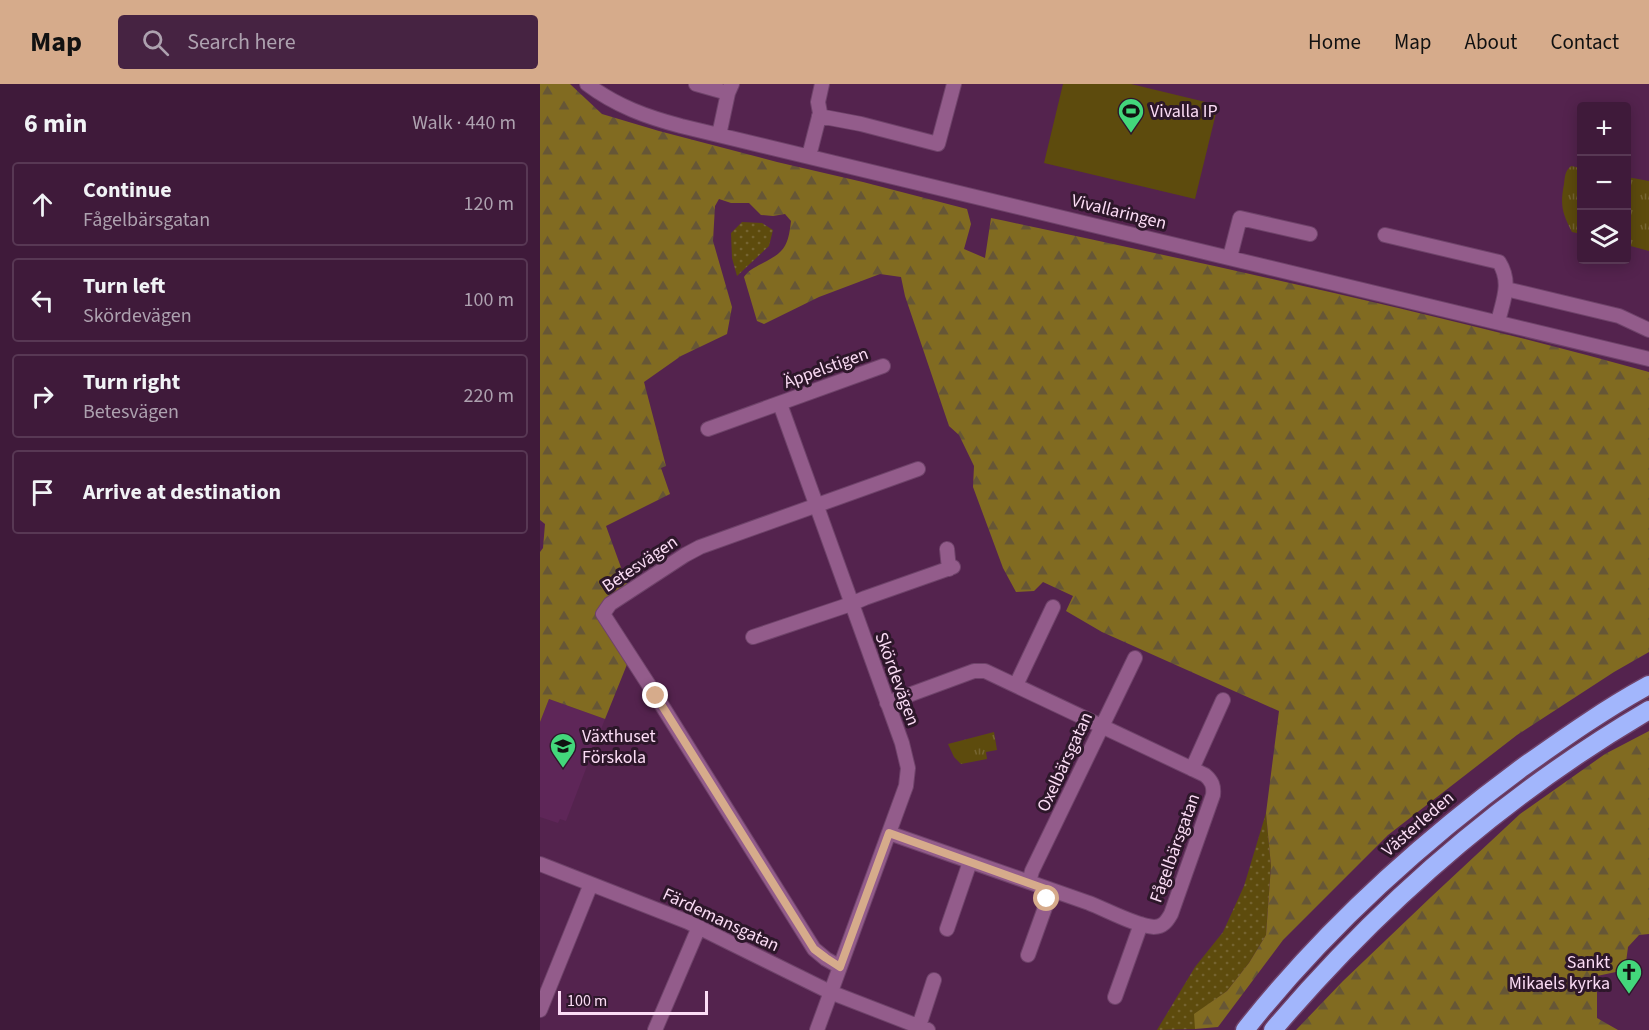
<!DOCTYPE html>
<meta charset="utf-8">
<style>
body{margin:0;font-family:"Source Sans 3",sans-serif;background:#462342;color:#f1f3f6}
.controls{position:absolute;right:18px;top:18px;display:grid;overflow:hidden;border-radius:6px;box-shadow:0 3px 15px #0003}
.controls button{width:54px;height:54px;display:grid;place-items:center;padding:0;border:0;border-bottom:2px solid #583854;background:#3f1a3a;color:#f1f3f6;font:30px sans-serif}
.scale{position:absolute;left:18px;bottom:15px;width:150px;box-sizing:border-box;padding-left:6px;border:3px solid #fbdcf5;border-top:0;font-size:16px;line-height:21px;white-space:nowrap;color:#fbdcf5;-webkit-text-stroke:4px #2d172a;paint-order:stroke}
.stop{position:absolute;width:18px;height:18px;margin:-14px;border:4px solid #d6ab8b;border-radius:50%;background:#fff}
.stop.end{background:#d6ab8b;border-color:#fff;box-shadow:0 2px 6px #0008}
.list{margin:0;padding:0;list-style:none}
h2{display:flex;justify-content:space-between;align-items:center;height:78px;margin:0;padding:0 24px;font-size:26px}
h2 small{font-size:20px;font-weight:400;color:#ada1af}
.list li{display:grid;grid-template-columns:39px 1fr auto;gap:18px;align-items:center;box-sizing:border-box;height:84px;margin:0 12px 12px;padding:0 12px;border:2px solid #583854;border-radius:6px}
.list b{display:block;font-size:22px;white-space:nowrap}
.list p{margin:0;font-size:20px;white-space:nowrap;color:#ada1af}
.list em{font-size:20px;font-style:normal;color:#ada1af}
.icon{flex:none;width:33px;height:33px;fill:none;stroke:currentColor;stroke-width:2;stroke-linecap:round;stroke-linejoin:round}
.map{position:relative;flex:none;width:1109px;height:946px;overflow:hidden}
header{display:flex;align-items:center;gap:36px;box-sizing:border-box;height:84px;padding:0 30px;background:#d6ab8b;color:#111}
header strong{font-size:28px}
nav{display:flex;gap:33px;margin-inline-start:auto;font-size:21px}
.search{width:420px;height:54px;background:#462342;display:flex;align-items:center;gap:15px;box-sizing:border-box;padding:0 21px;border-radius:6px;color:#ada1af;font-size:22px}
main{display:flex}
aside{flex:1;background:#3f1a3a}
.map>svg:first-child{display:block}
.built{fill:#5e2658}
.grass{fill:url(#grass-dots)}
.forest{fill:url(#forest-firs)}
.park{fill:url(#park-tufts)}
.pitch{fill:#5d4b0d}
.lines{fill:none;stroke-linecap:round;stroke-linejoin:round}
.minor-casing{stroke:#6f436a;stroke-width:16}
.highway-casing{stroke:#6f436a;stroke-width:21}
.minor{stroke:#935c8b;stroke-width:14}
.highway{stroke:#a2b6fc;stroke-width:18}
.route{stroke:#d6ab8b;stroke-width:8}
.labels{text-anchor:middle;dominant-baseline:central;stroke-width:6;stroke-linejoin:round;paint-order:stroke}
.poi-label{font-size:18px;fill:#fbdcf5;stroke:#2d172a;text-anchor:start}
.street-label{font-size:18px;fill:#fbdcf5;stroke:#2d172a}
</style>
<header>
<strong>Map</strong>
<div class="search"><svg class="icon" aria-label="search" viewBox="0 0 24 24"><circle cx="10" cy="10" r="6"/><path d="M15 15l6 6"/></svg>Search here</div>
<nav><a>Home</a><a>Map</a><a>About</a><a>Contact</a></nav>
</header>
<main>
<aside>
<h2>6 min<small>Walk · 440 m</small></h2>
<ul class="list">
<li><svg class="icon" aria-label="ahead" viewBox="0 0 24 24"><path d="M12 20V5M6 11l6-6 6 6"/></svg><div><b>Continue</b><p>Fågelbärsgatan</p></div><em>120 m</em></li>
<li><svg class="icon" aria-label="left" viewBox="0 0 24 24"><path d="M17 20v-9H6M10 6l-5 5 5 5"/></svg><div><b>Turn left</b><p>Skördevägen</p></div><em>100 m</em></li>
<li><svg class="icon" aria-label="right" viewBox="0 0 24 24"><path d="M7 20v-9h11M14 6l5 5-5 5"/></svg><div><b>Turn right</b><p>Betesvägen</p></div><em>220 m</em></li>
<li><svg class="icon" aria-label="arrive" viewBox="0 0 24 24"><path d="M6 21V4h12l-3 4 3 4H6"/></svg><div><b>Arrive at destination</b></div></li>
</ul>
</aside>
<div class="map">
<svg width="1109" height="946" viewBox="0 0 1109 946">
<defs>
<pattern id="grass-dots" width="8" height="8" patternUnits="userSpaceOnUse" patternTransform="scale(1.5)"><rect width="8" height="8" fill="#5d4b0d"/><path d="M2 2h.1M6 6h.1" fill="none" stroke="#756431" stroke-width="1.8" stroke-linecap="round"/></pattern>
<pattern id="forest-firs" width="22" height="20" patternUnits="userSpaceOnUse" patternTransform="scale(1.5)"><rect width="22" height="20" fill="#816b21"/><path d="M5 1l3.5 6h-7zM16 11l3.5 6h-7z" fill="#665636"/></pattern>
<pattern id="park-tufts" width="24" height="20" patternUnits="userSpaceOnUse" patternTransform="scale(1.5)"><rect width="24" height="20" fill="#5d4b0d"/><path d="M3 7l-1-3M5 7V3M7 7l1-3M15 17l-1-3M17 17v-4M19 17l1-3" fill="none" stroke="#756431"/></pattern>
</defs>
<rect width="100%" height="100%" fill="#54234e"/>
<path class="built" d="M9 615 65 635 26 737 20 735 18 739 0 733V638Z"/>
<path class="grass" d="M202 138 222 139 233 146 229 162 197 192 192 174 191 149Z
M726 729 731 782 726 851 709 879 687 907 655 930V945L617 946 655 883 683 848 704 802Z"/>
<path class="forest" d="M0 0H30L62 30 119 47 237 78 323 98 427 125 431 140 424 165 445 174 451 134C672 181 892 228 1109 288V568L1074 588 977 651 848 751 743 856 678 943 655 945 654 930 687 907 709 879 726 851 731 782 726 729 739 627 562 548 526 527 533 512 503 498 494 507 476 508 463 484 433 403 434 382 419 351 409 342 365 212 361 193 340 190 279 213 224 240 217 237 204 193C208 187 212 185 219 181 243 169 248 165 251 137L245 130 233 132 221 131 209 119H191L179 115 175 122 173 157 192 223 187 250 141 272 104 298 126 382 121 384 130 410 66 442 87 500 58 526 88 578 65 635 9 615 0 638V468L3 464 5 440 0 436Z
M1109 647V850L1099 851 1088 863 1085 886 1057 892V934L1078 946H756L803 897 891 813 980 730 1065 670Z"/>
<path class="park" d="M1031 82 1041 84V150L1032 148C1022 129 1020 121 1024 100 1025 92 1025 87 1031 82Z
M1087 93 1109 97V167L1087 161Z
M454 648 457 666 446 668 447 675 421 680 414 673 408 660Z"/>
<path class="pitch" d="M523 0H591L678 21 655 115 504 79Z"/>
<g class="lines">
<g class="minor-casing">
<path id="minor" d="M47 0C76 22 107 33 141 42L1109 275
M156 0 188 9
M279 32 321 40 398 60 414 0
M179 51 188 9 192 0
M269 72 280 29 278 18 282 0
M845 151 959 178C972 199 963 216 958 238
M690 173 700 134 770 150
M966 205 1079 232 1109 246
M240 320 362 659 368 684 366 702 277 946
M168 345 343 282
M407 465 409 485
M213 553 311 520 325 514 413 483
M476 601 513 523
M347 619 434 587H445L665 691C672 697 674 702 673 711L631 830C627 837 623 843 614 843 596 842 567 826 549 819 483 796 416 773 349 749
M652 685 683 616
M0 780 148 838 290 908 388 946
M489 798 492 787 595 574
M407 845 430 778
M488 871 511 807
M300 883 286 875 274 865 116 612 63 530 70 520 145 471 160 463 378 385
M575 913 601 840
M0 926 51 800
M379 942 394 896
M115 946 159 843"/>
</g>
<g class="highway-casing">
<path id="highway" d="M705 946C784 846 880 759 983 683 1024 654 1065 625 1109 601
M733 946C840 820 966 710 1109 626"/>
</g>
<use href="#minor" class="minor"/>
<use href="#highway" class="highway"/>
</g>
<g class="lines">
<path class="route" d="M116 612 274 865 286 874 300 883 349 749 511 807 507 815"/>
</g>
<defs>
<g id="stadium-pin" transform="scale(1.35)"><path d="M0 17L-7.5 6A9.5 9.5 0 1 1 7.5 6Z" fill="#43d77b" stroke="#2d172a"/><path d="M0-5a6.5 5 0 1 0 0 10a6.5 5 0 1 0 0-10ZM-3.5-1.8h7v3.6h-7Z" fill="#111"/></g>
<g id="school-pin" transform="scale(1.35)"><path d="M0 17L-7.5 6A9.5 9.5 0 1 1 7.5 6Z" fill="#43d77b" stroke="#2d172a"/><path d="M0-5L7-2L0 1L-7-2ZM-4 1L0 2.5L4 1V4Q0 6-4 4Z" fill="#111"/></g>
<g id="church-pin" transform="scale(1.35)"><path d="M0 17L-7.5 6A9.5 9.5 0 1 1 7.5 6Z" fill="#43d77b" stroke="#2d172a"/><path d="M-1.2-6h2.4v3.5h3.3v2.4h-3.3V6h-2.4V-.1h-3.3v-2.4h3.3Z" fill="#111"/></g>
</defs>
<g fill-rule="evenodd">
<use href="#stadium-pin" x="591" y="27"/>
<use href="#school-pin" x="23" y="662"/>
<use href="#church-pin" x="1089" y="888"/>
</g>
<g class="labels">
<g class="poi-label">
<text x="610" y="27">Vivalla IP</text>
<text x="42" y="652">Växthuset<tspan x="42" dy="21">Förskola</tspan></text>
<text x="1070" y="878" text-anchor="end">Sankt<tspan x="1070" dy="21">Mikaels kyrka</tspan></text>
</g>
<g class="street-label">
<text transform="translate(579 128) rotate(14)">Vivallaringen</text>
<text transform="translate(286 284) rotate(-20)">Äppelstigen</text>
<text transform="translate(100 480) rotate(-34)">Betesvägen</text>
<text transform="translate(357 595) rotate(70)">Skördevägen</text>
<text transform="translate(525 678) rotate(-65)">Oxelbärsgatan</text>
<text transform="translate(878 740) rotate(-41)">Västerleden</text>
<text transform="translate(635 764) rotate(-70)">Fågelbärsgatan</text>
<text transform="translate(181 836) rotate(25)">Färdemansgatan</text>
</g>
</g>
</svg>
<div class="controls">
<button>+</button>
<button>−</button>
<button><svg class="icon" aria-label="layers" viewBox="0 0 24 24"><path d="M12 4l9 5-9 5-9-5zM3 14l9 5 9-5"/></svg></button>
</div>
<div class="scale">100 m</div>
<div class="stop" style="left:507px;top:815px"></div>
<div class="stop end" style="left:116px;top:612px"></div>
</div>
</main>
